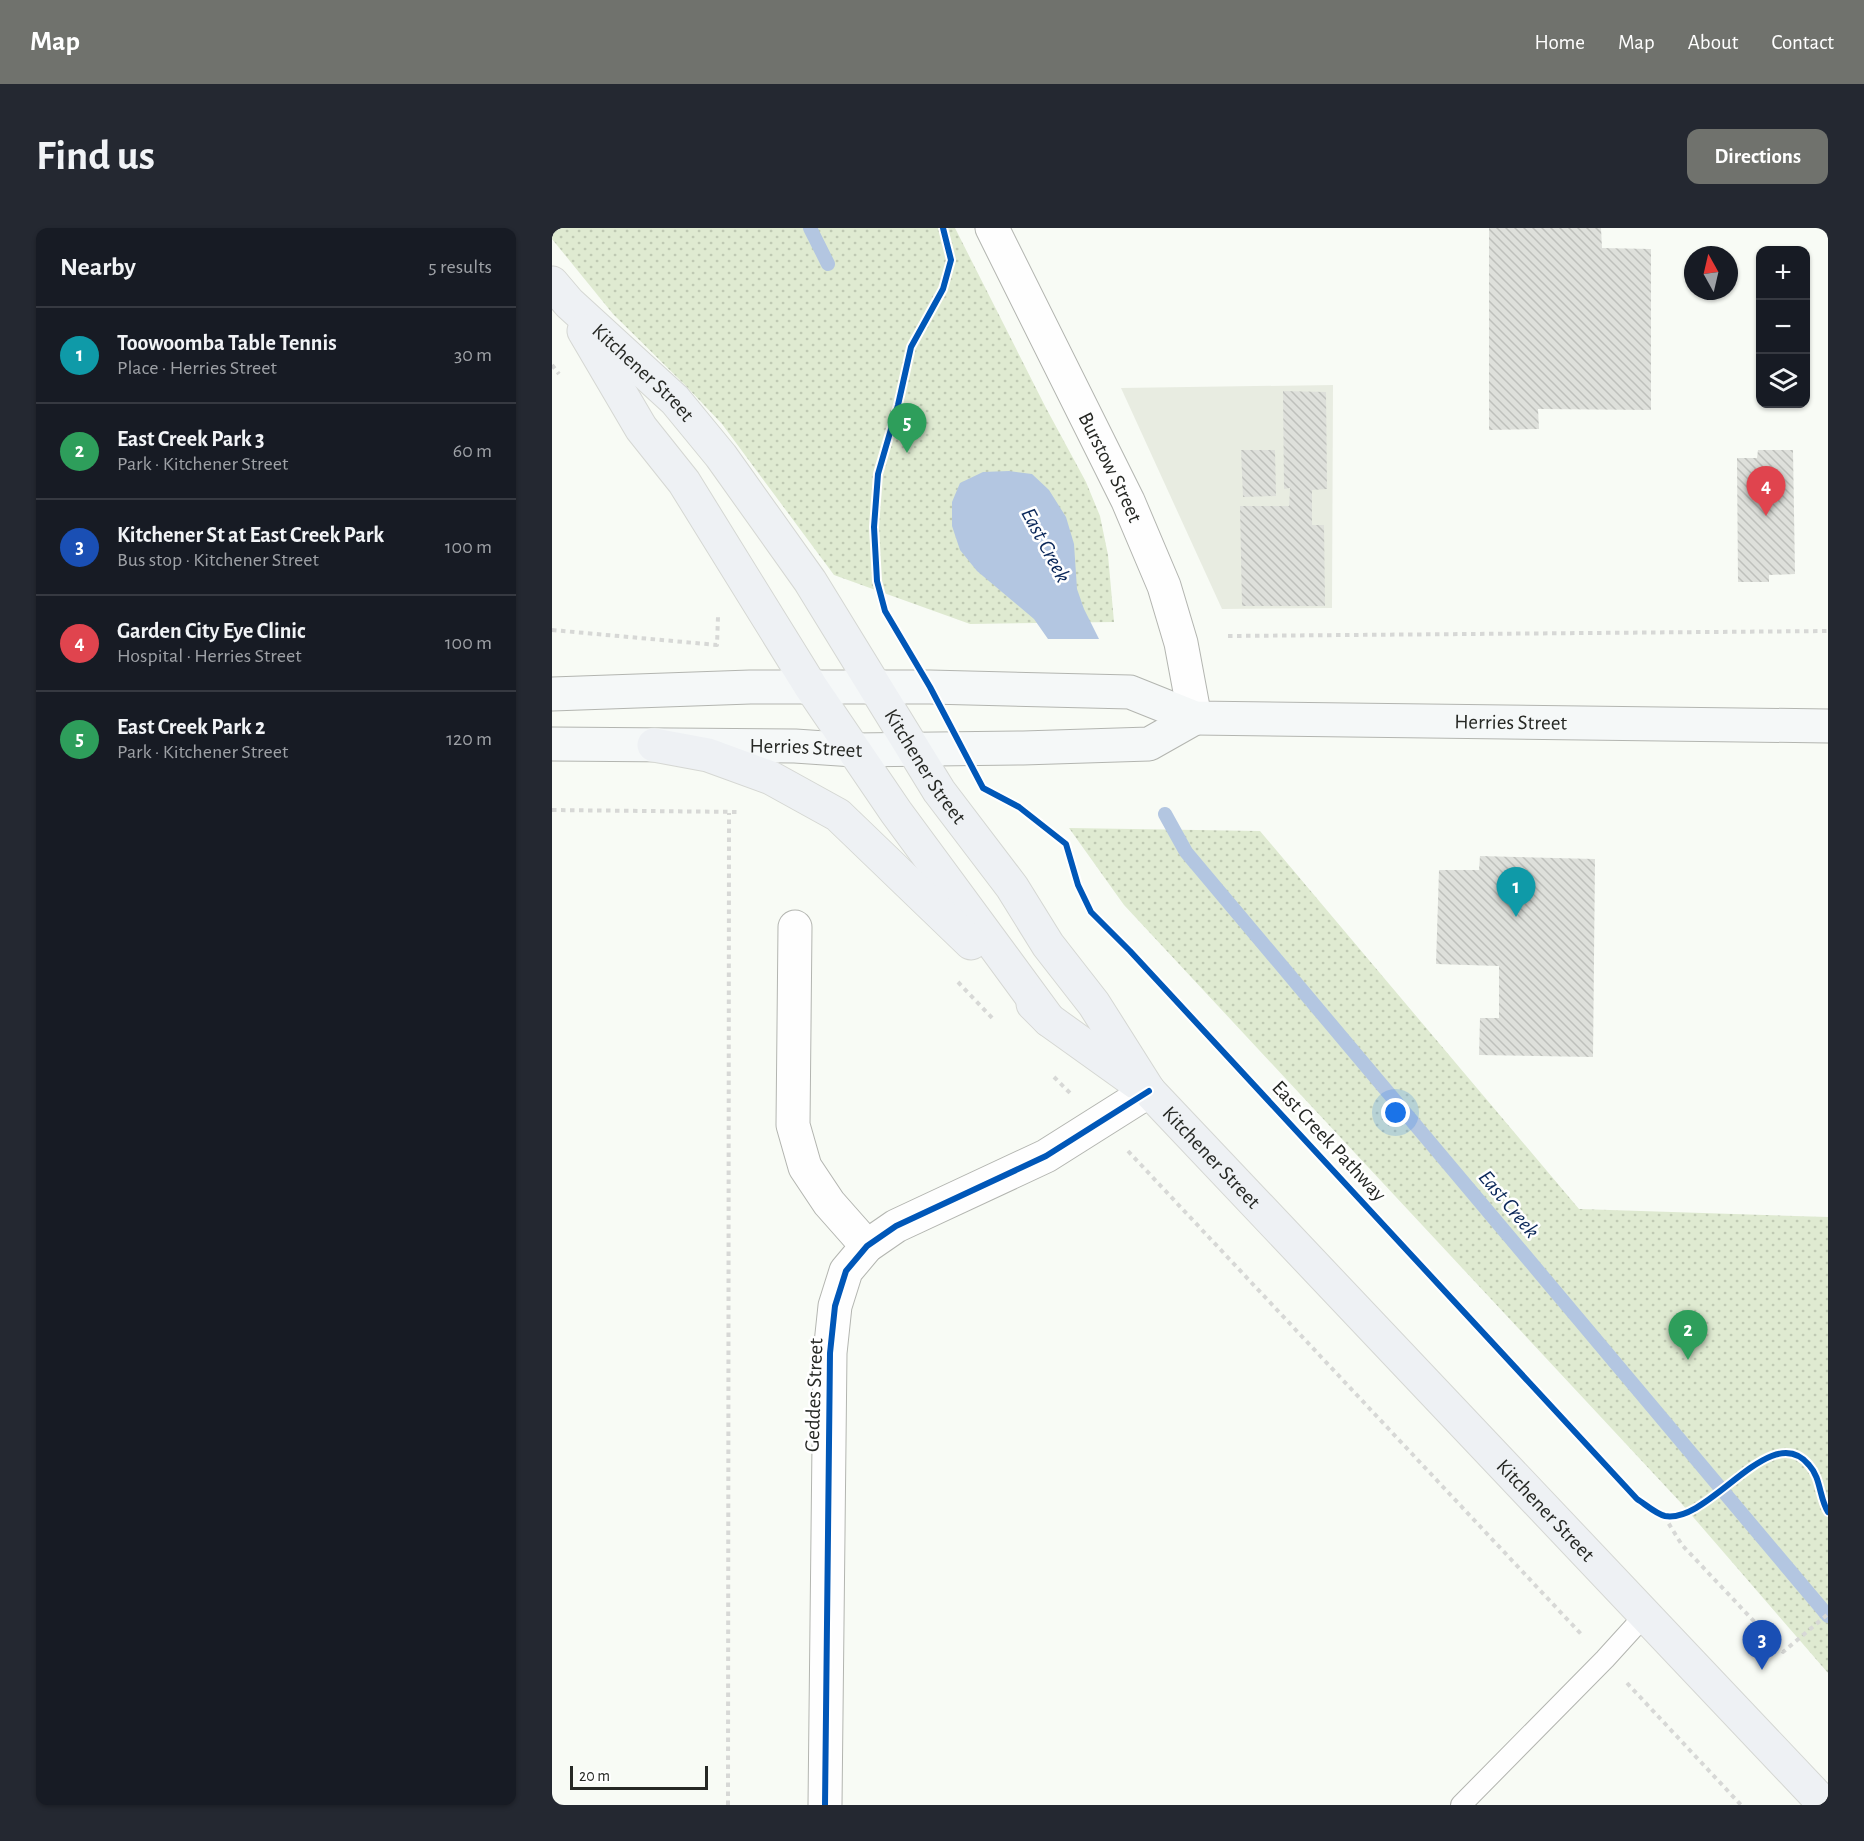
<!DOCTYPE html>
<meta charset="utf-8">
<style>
body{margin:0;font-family:"Alegreya Sans",sans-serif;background:#242831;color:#f1f3f6}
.controls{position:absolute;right:18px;top:18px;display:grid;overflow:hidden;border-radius:12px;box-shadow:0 2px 4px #0004}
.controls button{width:54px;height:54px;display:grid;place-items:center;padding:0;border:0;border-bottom:2px solid #363941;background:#171b24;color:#f1f3f6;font:30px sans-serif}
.compass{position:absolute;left:1132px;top:18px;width:54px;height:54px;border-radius:50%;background:#171b24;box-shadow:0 2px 4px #0004;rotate:352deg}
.scale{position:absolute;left:18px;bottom:15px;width:138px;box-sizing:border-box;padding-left:6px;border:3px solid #262824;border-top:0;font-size:16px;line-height:21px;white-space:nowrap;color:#262824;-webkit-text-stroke:4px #fff;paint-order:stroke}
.you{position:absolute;left:844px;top:885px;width:21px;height:21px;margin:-15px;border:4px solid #fff;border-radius:50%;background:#1a73e8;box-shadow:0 0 0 9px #1a73e833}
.badge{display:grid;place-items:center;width:39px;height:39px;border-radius:50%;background:#70726d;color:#fff;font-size:20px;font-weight:700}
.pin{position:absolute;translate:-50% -50px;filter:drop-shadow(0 2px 3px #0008)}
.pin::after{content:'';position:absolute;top:32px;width:21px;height:18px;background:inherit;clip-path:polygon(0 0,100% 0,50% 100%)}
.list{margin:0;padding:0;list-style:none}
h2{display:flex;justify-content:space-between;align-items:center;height:78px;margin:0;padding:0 24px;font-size:26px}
h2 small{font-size:20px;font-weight:400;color:#9ea1a6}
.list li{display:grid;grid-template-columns:39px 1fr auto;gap:18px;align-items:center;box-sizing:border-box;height:96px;padding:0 24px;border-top:2px solid #363941}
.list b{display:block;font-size:22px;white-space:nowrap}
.list p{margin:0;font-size:20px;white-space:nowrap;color:#9ea1a6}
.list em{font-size:20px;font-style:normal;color:#9ea1a6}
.icon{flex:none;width:33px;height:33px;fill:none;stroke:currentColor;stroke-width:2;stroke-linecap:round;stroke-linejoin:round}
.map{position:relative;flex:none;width:1276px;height:1577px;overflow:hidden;border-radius:12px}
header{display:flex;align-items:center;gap:36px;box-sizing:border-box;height:84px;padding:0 30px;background:#70726d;color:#fff}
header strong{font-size:28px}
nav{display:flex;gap:33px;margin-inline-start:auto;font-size:21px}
.intro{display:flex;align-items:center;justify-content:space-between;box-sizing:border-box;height:144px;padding:0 36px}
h1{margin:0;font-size:42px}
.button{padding:15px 27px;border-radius:12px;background:#70726d;color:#fff;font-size:21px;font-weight:700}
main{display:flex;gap:36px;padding:0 36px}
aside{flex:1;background:#171b24;border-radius:12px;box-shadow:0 2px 4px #0004}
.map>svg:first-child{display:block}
.built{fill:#e8ece1}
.park{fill:url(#park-dots)}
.water{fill:#b3c6e1}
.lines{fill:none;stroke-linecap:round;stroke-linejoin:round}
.stream{stroke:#b3c6e1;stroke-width:14}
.building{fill:url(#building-back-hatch)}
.lane-casing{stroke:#b3b5b0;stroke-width:22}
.street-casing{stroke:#b3b5b0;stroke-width:35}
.secondary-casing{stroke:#b3b5b0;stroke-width:35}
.primary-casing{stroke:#d5d7d3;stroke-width:35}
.path{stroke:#d7d8d6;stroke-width:4;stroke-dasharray:4.5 4.5;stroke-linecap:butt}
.lane{stroke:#fefefe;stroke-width:20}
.street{stroke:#fefefe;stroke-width:33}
.secondary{stroke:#f5f8f8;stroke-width:33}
.primary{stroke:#eef1f4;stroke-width:33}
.cycleway-casing{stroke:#fff;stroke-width:10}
.cycleway{stroke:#0057b8;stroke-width:6}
.labels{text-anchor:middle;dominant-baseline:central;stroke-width:5;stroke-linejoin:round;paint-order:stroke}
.street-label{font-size:21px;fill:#262824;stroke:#fff}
.water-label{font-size:22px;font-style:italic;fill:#0a2759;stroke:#fff}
</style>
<header>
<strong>Map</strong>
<nav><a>Home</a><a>Map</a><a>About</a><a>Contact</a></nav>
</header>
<div class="intro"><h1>Find us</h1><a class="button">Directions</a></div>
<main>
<aside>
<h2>Nearby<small>5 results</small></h2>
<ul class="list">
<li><span class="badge" style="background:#0f9aa8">1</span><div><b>Toowoomba Table Tennis</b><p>Place · Herries Street</p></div><em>30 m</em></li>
<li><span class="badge" style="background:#2e9e5b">2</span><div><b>East Creek Park 3</b><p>Park · Kitchener Street</p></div><em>60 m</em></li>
<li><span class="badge" style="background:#1a4fb4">3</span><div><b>Kitchener St at East Creek Park</b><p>Bus stop · Kitchener Street</p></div><em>100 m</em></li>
<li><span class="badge" style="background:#e0444e">4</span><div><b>Garden City Eye Clinic</b><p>Hospital · Herries Street</p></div><em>100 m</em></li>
<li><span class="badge" style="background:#2e9e5b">5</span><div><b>East Creek Park 2</b><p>Park · Kitchener Street</p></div><em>120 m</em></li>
</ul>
</aside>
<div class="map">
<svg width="1276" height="1577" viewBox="0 0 1276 1577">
<defs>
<pattern id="park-dots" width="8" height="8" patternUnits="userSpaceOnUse" patternTransform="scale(1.5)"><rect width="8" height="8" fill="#dfead1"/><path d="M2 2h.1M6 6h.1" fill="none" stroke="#bfc9b3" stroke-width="1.8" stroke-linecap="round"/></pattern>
<pattern id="building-back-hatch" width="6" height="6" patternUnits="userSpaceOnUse" patternTransform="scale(1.5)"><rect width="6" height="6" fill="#dee0db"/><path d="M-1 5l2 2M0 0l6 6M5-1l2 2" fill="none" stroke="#bec0bc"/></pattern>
</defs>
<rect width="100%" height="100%" fill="#f8fbf5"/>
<path class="built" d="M781 157 780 380 670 381 569 160Z"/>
<path class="park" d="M0 0H403L494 180 534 254 548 288 556 327 562 394 418 396 282 347 170 196 132 156 61 86 0 11Z
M517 600 708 603 1027 981 1276 989V1445L1129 1275 572 677Z"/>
<path class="water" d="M457 243 480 246 497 262 514 289 522 316 525 361 532 381 547 411H496L482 391 425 343 408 322 400 298V274L408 255 431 244Z"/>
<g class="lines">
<path class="stream" d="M258 0 276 36
M613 586 634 624 1276 1388"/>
</g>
<path class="building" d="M937 0H1049L1050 20 1099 21V182L986 181 987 201 937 202Z
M731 163 774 164 775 261 760 262V297H772L773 378H690L688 278H737L738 260 732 261Z
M689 222H723L724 268 691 269Z
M1206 222H1241L1243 346 1217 347V354H1186L1185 230H1205Z
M928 628 1043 631 1041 829 927 827 928 790H947V738L884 736 887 642H927Z"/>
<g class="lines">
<g class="lane-casing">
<path id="lane" d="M909 1577 1053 1431 1093 1387"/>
</g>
<g class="street-casing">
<g id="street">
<path id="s1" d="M440 0 576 273 612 358 629 415 643 490"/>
<path d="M243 699 241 897 253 939 277 975 315 1018"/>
<path d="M273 1577 278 1125 283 1078 294 1043 315 1018 344 998 494 928 597 863"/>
</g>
</g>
<g class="secondary-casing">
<g id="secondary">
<path id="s2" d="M0 466 198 459H378L578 464 643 490 1276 498"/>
<path id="s3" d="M0 516 243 518 302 522 471 520 597 516 643 490"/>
</g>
</g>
<g class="primary-casing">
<g id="primary">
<path id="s4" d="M0 55 17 75 123 172 169 228 258 353 387 563 460 659 496 717 542 776 597 863 1273 1577"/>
<path d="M32 103 89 200 132 254 259 459 344 584 497 792"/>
<path d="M102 517 156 527 219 550 286 587 419 715"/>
<path d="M481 776 497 792 585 855"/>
</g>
</g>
<path class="path" d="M0 137 7 146
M0 402 165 417 166 389
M676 408 1276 403
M0 582 189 584
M406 754 442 792
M502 849 518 865
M576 923 1029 1406
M1112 1288 1130 1317 1231 1424 1276 1386
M1075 1455 1189 1577
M176 1577 177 585"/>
<use href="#lane" class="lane"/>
<use href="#street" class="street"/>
<use href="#secondary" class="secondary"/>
<use href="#primary" class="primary"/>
<g class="cycleway-casing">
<path id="cycleway" d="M391 0 399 32 391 61 359 119 346 177 326 246 322 299 325 353 333 383 378 459 431 560 467 579 514 616 526 657 539 684 578 723 1085 1271C1093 1276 1104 1286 1113 1288 1158 1296 1219 1190 1257 1237 1269 1250 1267 1269 1276 1284
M273 1577 278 1125 283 1078 294 1043 315 1018 344 998 494 928 597 863"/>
</g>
<use href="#cycleway" class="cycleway"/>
</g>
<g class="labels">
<g class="street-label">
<text stroke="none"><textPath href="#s4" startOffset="128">Kitchener Street</textPath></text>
<text stroke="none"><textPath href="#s1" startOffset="267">Burstow Street</textPath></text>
<text stroke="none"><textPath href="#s2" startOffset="964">Herries Street</textPath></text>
<text stroke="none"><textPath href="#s3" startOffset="254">Herries Street</textPath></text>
<text stroke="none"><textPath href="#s4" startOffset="614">Kitchener Street</textPath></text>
<text transform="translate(777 913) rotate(47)">East Creek Pathway</text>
<text stroke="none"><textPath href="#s4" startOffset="1100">Kitchener Street</textPath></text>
<text transform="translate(262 1167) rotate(-88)">Geddes Street</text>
<text stroke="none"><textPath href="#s4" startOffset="1586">Kitchener Street</textPath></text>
</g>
<g class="water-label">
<text transform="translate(494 317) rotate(62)">East Creek</text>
<text transform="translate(957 976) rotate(50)">East Creek</text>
</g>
</g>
</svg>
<div class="controls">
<button>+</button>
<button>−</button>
<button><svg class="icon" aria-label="layers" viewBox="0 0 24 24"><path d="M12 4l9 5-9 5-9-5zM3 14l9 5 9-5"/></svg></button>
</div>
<svg class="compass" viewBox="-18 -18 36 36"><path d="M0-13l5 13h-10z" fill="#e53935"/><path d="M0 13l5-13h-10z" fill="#9ea1a6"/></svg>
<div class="scale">20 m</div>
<div class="you"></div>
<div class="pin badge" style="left:964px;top:689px;background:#0f9aa8">1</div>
<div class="pin badge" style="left:1136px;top:1132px;background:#2e9e5b">2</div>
<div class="pin badge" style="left:1210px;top:1442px;background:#1a4fb4">3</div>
<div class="pin badge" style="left:1214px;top:288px;background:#e0444e">4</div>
<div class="pin badge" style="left:355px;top:225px;background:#2e9e5b">5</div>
</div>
</main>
